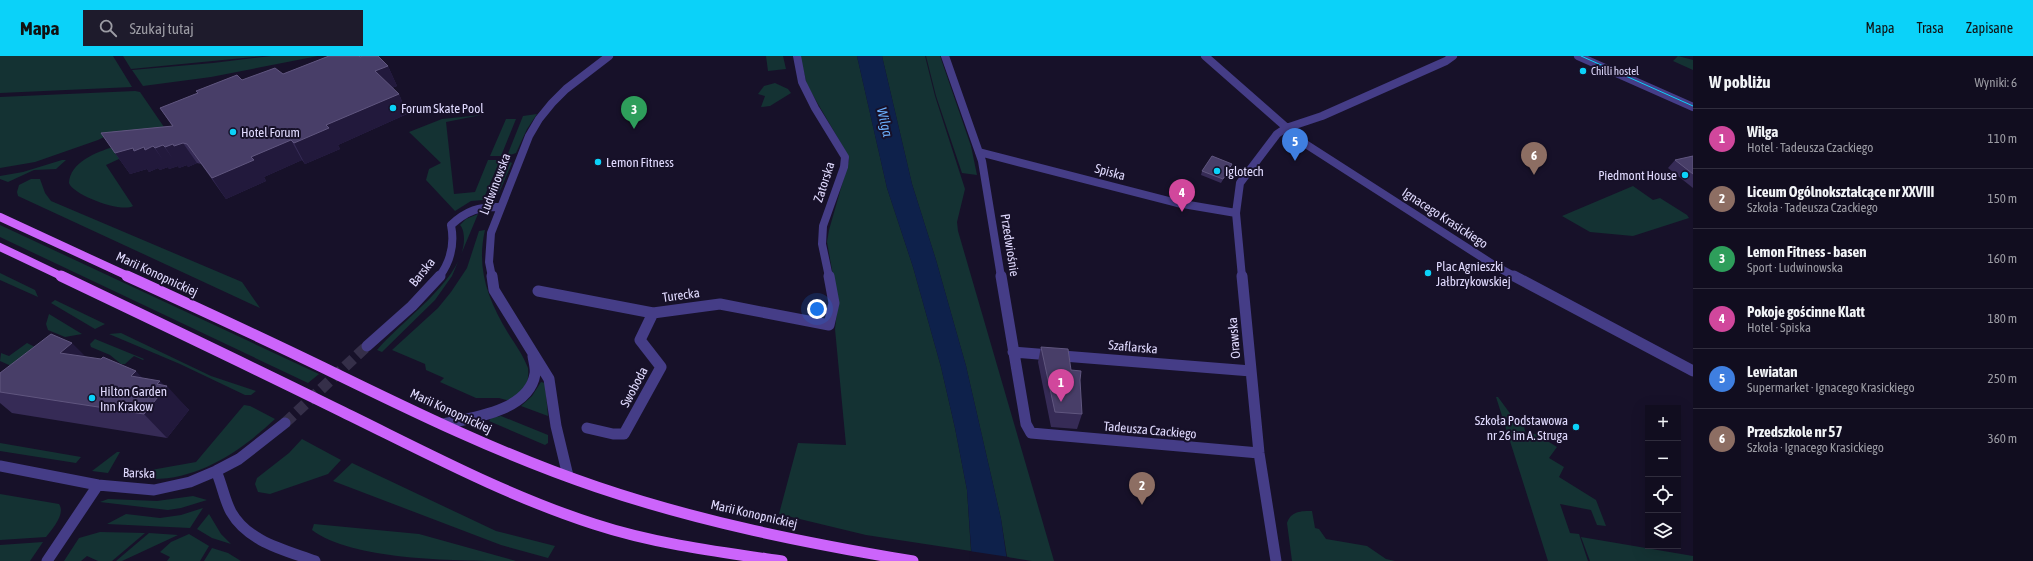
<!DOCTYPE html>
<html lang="pl">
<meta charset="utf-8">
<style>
body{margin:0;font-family:"Asap Condensed",sans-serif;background:#1e1b2c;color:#f1f3f6}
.controls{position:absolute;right:12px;bottom:12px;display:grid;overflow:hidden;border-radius:0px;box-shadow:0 4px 16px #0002}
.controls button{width:36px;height:36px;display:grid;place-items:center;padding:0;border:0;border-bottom:1px solid #302d3d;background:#110d1f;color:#f1f3f6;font:20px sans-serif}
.you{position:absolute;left:817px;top:253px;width:14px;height:14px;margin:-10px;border:3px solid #fff;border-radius:50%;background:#1a73e8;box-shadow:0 0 0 6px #1a73e833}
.badge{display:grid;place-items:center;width:26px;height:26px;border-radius:50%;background:#0bd2f9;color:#fff;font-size:13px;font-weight:700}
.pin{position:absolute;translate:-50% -33px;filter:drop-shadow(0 1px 2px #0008)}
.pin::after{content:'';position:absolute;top:21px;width:14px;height:12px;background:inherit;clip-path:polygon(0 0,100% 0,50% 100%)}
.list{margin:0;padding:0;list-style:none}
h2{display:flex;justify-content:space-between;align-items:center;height:52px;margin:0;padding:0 16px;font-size:17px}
h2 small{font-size:13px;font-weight:400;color:#9c9ca4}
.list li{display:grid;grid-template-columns:26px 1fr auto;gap:12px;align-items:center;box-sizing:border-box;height:60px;padding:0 16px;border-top:1px solid #302d3d}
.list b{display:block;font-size:15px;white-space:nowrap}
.list p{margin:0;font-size:13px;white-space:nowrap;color:#9c9ca4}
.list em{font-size:13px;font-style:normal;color:#9c9ca4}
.icon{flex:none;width:22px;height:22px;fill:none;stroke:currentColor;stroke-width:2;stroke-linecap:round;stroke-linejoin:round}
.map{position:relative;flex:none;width:1693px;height:505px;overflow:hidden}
header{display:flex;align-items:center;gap:24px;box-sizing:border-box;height:56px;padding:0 20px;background:#0bd2f9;color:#111}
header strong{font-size:19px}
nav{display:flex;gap:22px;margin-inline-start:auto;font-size:14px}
.search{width:280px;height:36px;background:#1e1b2c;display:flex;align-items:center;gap:10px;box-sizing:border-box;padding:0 14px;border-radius:0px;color:#9c9ca4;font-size:15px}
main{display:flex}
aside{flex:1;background:#110d1f}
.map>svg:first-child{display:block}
.green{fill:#143233}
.water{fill:#0e214b}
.pier{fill:#171129}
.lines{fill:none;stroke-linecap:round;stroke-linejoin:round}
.minor-tunnel{stroke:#352f49;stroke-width:11;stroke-dasharray:11 5.5;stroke-linecap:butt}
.minor-far1{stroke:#453d87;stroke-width:8}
.minor{stroke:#453d87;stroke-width:11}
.major-far1{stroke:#cc64fb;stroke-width:8}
.major{stroke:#cc64fb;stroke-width:11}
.tram{stroke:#0bd2f9;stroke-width:1}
.wall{fill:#362b56}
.shaded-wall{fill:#22193c}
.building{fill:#483e68;stroke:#60567f}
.poi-dot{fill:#0bd2f9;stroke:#171129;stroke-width:1.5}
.labels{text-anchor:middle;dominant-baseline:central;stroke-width:4;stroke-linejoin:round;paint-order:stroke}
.far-poi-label{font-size:11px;fill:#e0dafe;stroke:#171129;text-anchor:start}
.poi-label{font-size:13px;fill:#e0dafe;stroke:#171129;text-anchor:start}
.street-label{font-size:13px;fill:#e0dafe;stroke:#171129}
.water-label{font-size:14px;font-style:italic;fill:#6baffb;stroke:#171129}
</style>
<header>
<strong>Mapa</strong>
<div class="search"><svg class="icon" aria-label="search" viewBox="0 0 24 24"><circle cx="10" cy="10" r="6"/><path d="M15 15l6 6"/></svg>Szukaj tutaj</div>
<nav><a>Mapa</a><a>Trasa</a><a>Zapisane</a></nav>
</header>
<main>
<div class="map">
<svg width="1693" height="505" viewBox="0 0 1693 505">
<rect width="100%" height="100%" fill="#171129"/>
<path class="green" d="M0 0H113L132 31 0 37Z
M123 0H263L131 13Z
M271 0H318L211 21 143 30 132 14 213 7Z
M766 0H783L786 13 768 15Z
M800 0H857L887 132 913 211 941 311 955 372 967 434 971 495 866 479 779 458 798 387 846 389 835 273 838 247 827 186 829 174 849 104 846 96 807 29Z
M882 0H925L935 40 965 133 957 166 958 175 1054 505H1032L1007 501 1001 463 966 310 936 204 912 128Z
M926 0H940L971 90 977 119 962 117 936 40Z
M1678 0 1693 4V14L1673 5Z
M775 27 788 33 791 37 770 50 761 51 765 40 758 38 764 30Z
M135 35 140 36 164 71 112 77 98 84 35 106 0 112V41Z
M537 58 527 73 516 97 507 100 523 60Z
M481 59 446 66 454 138 475 136 488 104H500L483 144 471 145 455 155 426 124 429 113 441 107 409 76 442 63Z
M506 63H516L501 100H490Z
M113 91 119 99V103L106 109 133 150C121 157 73 139 69 127 70 106 97 96 113 91Z
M62 104H66L56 113 34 114 8 126 0 123V120L23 116Z
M506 104 512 107 499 137 491 142Z
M31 123H40L45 137 51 145 242 226 260 252 18 140 17 136 19 129Z
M1633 130 1653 144 1660 142 1687 159 1689 162 1633 180 1590 176 1562 160Z
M478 158 452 220 435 244 382 296 377 294C402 264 464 223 464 183 464 178 463 172 460 169L466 163Z
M0 169 319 318 308 327 0 181Z
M485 174C476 212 488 244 508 277 515 288 523 299 528 312 530 330 522 334 510 345L499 342H476L440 326 444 322 426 314 425 308 392 294 438 252 451 236 467 212 479 175Z
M0 217 35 234 38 241 0 224Z
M55 244 105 268 95 273 51 247Z
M49 258 82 278 65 281 48 274 46 268Z
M121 277 211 320 256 335 251 339H245L180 308 109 278Z
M95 283 144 303 143 304 134 300 125 308H121L110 299 91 291 90 288Z
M27 287 39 293 18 313 0 305 1 297 9 300Z
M541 326 545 327 548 360 521 350 532 340Z
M1496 341H1498L1517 367 1524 371 1526 378H1536L1557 391 1549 402 1564 411 1559 421 1596 444 1606 470 1597 469 1591 454 1560 448 1570 477 1579 478 1588 505H1548Z
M244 349 250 350 275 363C242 394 200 423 153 423 143 424 132 421 123 419L196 406Z
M501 360 548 379V387L545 389 489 365 491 362Z
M302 383 341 404 328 418 270 438 258 436 255 428 257 422 289 397Z
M0 387 81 401 76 407 0 395Z
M117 396H120L108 417 92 415Z
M352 407 496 475 555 490 548 502 501 489 333 425Z
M0 438 59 448C66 458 52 473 46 481L0 484Z
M193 440 207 444 181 452 168 454 100 446 108 443 157 445Z
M203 452 190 472 107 468 126 458 160 462 181 459Z
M1312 455 1315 472 1319 473 1326 483 1367 490 1386 503 1395 505H1292L1287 467C1291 455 1301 455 1312 455Z
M209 458 221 478 231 488 212 482 197 473Z
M314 468 419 478 516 505C460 505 353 505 312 474Z
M100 476 145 477 112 505H98L87 500 81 505H64L79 482Z
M149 477 178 479 122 505H116Z
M189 478 209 490 200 505H167L170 501 160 496 171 486Z
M1581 481 1693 500V505H1590Z
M43 486 30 505H0V489Z
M212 492 228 497 241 505H204Z"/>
<path class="water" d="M857 0H882L912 128 936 204 966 310 1001 463 1007 505H972L967 434 955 372 941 311 913 211 887 132Z"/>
<path class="pier" d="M969 495 1009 501V505H970Z"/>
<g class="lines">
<path class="minor-tunnel" d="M285 367 367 290"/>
<path class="minor-far1" d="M797 0 802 26 815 52 845 101 844 111 823 170 822 188 829 221
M945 0 982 105 1001 221
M1205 0 1304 87 1497 211 1516 221
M1578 0 1693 51
M979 96 1177 147 1236 157
M439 221C451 205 455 189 451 169 466 155 480 150 500 151
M492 221 489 206 491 177 529 80 539 63 552 47 566 33 609 0
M1242 221 1236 157 1240 127 1277 78 1286 72 1322 60 1446 5 1453 0"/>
<path class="minor" d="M492 220 494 234 549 323 556 370 568 420
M1001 220 1026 368 1031 377 1259 397
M1242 220 1259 397 1276 505
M1514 220 1693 315
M538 235 653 257 720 248 829 269 834 247 829 220
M367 290 412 250 440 220
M1013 296 1251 315
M443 368C472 362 529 355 535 318 536 313 534 306 533 300
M587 372 613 378H624L661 311 640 284 653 257
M0 410 98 429 154 434 190 426 216 415 239 403 285 367
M216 415C222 428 224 443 231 456 248 486 285 494 315 505
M47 505 98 429"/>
<path class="major-far1" d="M0 161 130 221
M0 191 63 221"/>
<path class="major" d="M61 220C155 265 250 310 343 356 425 396 507 440 594 468 655 488 719 496 782 505
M127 220C193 250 258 280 322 311 412 355 502 399 597 431 700 466 806 487 913 505"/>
<path class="tram" d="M1581 0 1693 50"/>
</g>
<path class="wall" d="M329 0H359L360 1 362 0H378L388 10 397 30 392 32 399 38 407 58 338 89 340 93 305 108 302 104 264 121 266 125 226 143 201 108 197 107 188 111 187 109 179 112 178 110 169 113 168 111 160 114 158 112 149 116 147 113 130 118 115 97 101 77 172 70 160 52 198 37 196 35 237 19 242 24 275 12 283 18Z
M1693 100V132L1668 112 1675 104Z
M1232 108 1230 112 1221 127 1201 119 1202 115Z
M1041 291 1071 314 1082 358 1077 373 1051 371 1038 306Z
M86 301 142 322 164 329 189 354 167 382 12 357 0 347V317Z"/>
<path class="shaded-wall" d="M388 10 397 30 384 35 375 15Z
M399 38 407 58 338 89 340 93 305 108 294 87 326 69Z
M291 84 302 104 264 121 266 125 226 143 212 122 251 101Z
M183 87 197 107 188 111 174 90Z
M173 88 187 109 179 112 165 91Z
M163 89 178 110 169 113 155 92Z
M153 90 168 111 160 114 158 112 149 116 147 113 130 118 115 97 133 92Z
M72 287 97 312 60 297Z
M136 315 158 339 131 320Z
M160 325 166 331 167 330 189 354 167 382 144 358 157 328Z"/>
<path class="building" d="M329 0H359L360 1 362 0H378L388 10 375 15 399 38 326 69 329 72 294 87 291 84 251 101 254 104 212 122 187 88 183 87 174 90 173 88 165 91 163 89 155 92 153 90 145 94 144 91 134 95 133 92 115 97 101 77 173 70 160 52 198 37 196 35 237 19 242 24 275 12 283 18Z
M1212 100 1232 108 1223 123 1202 115Z
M1693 100V118L1675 104Z
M51 278 72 287 60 297 101 303 103 301 136 315 131 320 160 325 157 328 167 330 144 358 0 336V317Z
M1041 291 1068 293 1071 314 1081 315 1080 324 1082 358 1055 356Z"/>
<g class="poi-dot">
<circle cx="1583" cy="15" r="4"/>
<circle cx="393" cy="52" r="4"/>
<circle cx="233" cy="76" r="4"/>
<circle cx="598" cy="106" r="4"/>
<circle cx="1217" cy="115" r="4"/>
<circle cx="1685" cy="119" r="4"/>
<circle cx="1428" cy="217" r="4"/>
<circle cx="92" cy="342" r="4"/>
<circle cx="1576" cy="371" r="4"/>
</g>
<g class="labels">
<g class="far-poi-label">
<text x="1591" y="15">Chilli hostel</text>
</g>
<g class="poi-label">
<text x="401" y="52">Forum Skate Pool</text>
<text x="241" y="76">Hotel Forum</text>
<text x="606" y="106">Lemon Fitness</text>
<text x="1225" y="115">Iglotech</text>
<text x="1677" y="119" text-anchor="end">Piedmont House</text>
<text x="1436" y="210">Plac Agnieszki<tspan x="1436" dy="15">Jałbrzykowskiej</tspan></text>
<text x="100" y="335">Hilton Garden<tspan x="100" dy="15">Inn Krakow</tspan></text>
<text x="1568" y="364" text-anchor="end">Szkoła Podstawowa<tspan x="1568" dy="15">nr 26 im A. Struga</tspan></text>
</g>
<g class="street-label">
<text transform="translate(1110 116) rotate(15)">Spiska</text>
<text transform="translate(824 126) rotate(-72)">Zatorska</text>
<text transform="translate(495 128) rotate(-69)">Ludwinowska</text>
<text transform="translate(1445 162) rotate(33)">Ignacego Krasickiego</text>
<text transform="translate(1010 189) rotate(81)">Przedwiośnie</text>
<text transform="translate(422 216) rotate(-51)">Barska</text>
<text transform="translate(157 218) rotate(25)">Marii Konopnickiej</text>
<text transform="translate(681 239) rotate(-8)">Turecka</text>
<text transform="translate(1234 282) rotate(-95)">Orawska</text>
<text transform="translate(1133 291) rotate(5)">Szaflarska</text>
<text transform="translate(634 331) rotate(-62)">Swoboda</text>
<text transform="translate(451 355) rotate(25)">Marii Konopnickiej</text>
<text transform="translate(1150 374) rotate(5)">Tadeusza Czackiego</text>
<text transform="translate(139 417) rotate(2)">Barska</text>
<text transform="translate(754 458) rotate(13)">Marii Konopnickiej</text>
</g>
<g class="water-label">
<text transform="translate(885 66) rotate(77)">Wilga</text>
</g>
</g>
</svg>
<div class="controls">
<button>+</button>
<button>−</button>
<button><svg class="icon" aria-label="locate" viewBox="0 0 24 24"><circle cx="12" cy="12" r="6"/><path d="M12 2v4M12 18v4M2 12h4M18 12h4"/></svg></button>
<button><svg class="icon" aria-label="layers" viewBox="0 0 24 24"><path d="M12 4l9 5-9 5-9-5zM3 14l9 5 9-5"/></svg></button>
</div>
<div class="you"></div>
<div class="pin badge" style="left:1061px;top:346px;background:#d1479c">1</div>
<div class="pin badge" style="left:1142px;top:449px;background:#8d6e63">2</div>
<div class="pin badge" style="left:634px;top:73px;background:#2e9e5b">3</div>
<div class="pin badge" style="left:1182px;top:156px;background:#d1479c">4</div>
<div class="pin badge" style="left:1295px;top:105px;background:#3f7fe0">5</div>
<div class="pin badge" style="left:1534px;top:119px;background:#8d6e63">6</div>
</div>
<aside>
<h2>W pobliżu<small>Wyniki: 6</small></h2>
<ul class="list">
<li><span class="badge" style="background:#d1479c">1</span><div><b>Wilga</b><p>Hotel · Tadeusza Czackiego</p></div><em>110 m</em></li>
<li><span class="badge" style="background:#8d6e63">2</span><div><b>Liceum Ogólnokształcące nr XXVIII</b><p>Szkoła · Tadeusza Czackiego</p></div><em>150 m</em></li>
<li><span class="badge" style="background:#2e9e5b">3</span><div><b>Lemon Fitness - basen</b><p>Sport · Ludwinowska</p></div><em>160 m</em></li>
<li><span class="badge" style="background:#d1479c">4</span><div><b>Pokoje gościnne Klatt</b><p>Hotel · Spiska</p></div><em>180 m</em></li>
<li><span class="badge" style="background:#3f7fe0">5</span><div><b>Lewiatan</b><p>Supermarket · Ignacego Krasickiego</p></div><em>250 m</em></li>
<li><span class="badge" style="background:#8d6e63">6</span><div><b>Przedszkole nr 57</b><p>Szkoła · Ignacego Krasickiego</p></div><em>360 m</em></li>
</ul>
</aside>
</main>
